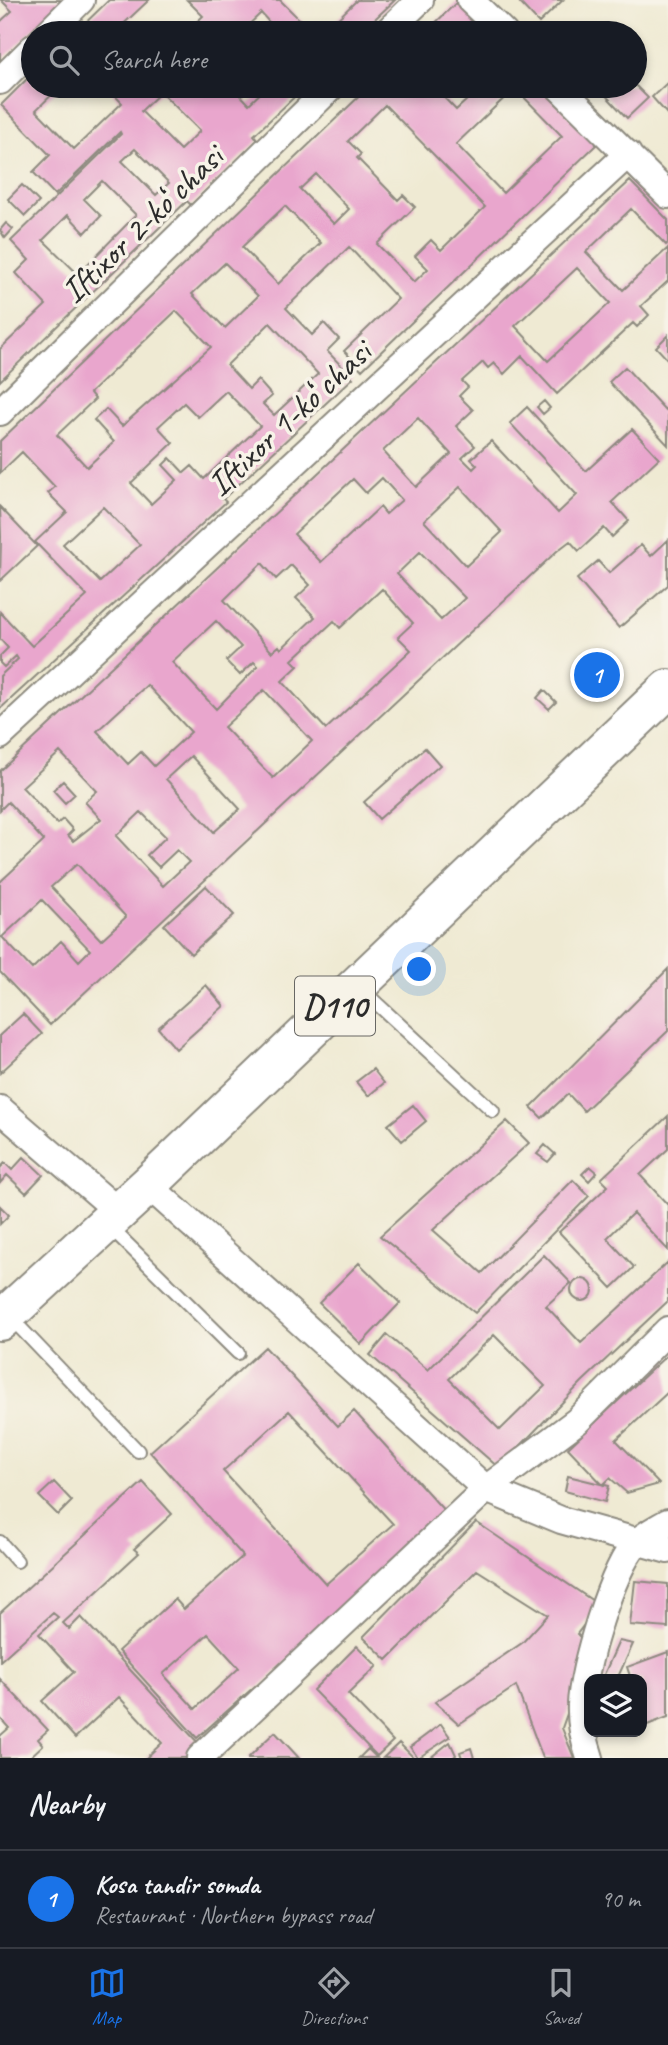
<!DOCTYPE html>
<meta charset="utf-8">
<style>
body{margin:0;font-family:Caveat,sans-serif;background:#242831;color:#f1f3f6}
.controls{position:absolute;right:21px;bottom:21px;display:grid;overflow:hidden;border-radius:14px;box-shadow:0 4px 10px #0003}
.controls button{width:63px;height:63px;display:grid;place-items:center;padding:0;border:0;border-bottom:2px solid #363941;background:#171b24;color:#f1f3f6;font:35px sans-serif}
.you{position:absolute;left:420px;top:970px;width:24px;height:24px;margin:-18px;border:5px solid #fff;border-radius:50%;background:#1a73e8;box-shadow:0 0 0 10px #1a73e833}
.badge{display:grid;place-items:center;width:46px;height:46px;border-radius:50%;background:#1a73e8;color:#fff;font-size:23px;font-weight:700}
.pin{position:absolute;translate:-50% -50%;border:4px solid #fff;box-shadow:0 2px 7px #0006}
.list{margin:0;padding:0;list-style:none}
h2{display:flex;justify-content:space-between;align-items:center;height:91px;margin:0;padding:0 28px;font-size:30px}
h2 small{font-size:23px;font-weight:400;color:#9ea1a6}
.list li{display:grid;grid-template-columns:46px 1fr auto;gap:21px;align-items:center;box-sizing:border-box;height:98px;padding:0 28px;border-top:2px solid #363941}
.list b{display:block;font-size:26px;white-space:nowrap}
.list p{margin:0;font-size:23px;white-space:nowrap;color:#9ea1a6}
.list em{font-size:23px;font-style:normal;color:#9ea1a6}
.icon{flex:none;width:38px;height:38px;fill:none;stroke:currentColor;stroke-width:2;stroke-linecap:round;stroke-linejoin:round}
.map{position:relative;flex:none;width:668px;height:1758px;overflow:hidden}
.search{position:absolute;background:#171b24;box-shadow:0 4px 10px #0003;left:21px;right:21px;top:21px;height:77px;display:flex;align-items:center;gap:18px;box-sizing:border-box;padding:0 24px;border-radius:38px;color:#9ea1a6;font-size:26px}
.sheet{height:189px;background:#171b24}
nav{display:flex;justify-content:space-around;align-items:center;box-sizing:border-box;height:98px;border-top:2px solid #363941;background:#171b24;font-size:19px;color:#9ea1a6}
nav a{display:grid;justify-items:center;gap:4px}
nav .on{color:#1a73e8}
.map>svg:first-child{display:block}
.building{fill:#e9a6cd;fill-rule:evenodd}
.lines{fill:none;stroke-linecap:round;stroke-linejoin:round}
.service-casing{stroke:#8d8a7f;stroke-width:16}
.minor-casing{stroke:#8d8a7f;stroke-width:30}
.primary-casing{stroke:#8d8a7f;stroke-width:42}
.service{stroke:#fff;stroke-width:12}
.minor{stroke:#fff;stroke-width:26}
.primary{stroke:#fff;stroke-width:38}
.labels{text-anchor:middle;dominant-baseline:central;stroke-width:7;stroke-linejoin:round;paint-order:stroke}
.shield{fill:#f7f3e8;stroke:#686764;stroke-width:2}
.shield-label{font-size:33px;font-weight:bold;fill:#2b2b2b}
.street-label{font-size:35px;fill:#2b2b2b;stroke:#f7f3e8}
</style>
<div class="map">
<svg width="668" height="1758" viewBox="0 0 668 1758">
<rect width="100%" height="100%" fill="#f7f3e8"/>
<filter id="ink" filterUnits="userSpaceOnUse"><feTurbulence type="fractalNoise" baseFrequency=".0143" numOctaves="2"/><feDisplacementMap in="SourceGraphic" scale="14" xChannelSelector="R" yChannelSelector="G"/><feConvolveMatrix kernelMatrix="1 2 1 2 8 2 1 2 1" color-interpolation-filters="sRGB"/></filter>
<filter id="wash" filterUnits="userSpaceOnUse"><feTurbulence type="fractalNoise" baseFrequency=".00686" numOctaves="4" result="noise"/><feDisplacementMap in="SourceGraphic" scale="28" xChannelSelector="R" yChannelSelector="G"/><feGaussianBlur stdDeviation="1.57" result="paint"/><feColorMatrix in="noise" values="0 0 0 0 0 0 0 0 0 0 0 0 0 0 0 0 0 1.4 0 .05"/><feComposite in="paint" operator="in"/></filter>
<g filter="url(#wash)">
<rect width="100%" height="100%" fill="#efead3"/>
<g id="blocks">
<path class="building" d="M1 0H63L0 62V22L12 11Z
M109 0H149L114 33H75Z
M187 0H280L313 33H257L269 22 261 13 240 33H185L203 16Z
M357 0H395L360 33H323Z
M459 0 493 33H425Z
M523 0H563L539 23 520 3Z
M33 73V86H61L36 110 74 149 122 103 106 86H232L249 104 268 86H306L254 135 258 140 191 205 187 201 0 381V349L46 305 16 273 29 260 11 241 121 134 120 132 55 195 33 172 50 155 1 105ZM161 92 200 131 180 150 141 111ZM135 149 169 183 156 195 122 161ZM102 181 136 215 78 274 43 240 68 215 85 233 101 216 84 199Z
M668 82V115L652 97Z
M370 86H433L456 110 482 86H541L597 144 362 370 344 351 398 299 349 247 286 308 312 335 324 323 339 339 327 351 353 378 223 499 226 502 0 709V676L18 659 16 656 4 667 0 663V656L8 648 0 639V612L32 646 87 596 35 542 67 512 48 493 55 487 22 452 0 473V441ZM515 88 562 136 503 193 456 144ZM385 105 485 207 441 250 431 240 415 256 428 269 414 282 377 244 415 207 403 195 398 200 357 158 361 154 348 141ZM316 174 349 209 334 224 300 189ZM285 206 321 243 278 284 242 247ZM225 263 258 296 225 328 192 294ZM176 311 211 347 122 426 106 409 94 420 114 442 87 467 57 435 95 399 90 393ZM270 323 318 374 274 415 263 404 272 396 258 380 249 389 227 365ZM226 391 260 426 204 479 192 466 184 473 170 458 163 465 177 480 151 504 131 483 173 443 158 427 184 403 198 417ZM103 507 140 545 100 582 63 544Z
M597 86H636L648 98 627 118Z
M630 181 668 220V243L666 245 631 209 586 252 623 290 668 248V281L641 306 649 315 637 327 633 323 557 394 522 356 504 374 494 363 488 368 483 362 462 381 468 387 459 396 473 410 456 426 475 446 462 458 473 469 477 465 471 459 491 441 558 513 577 495 510 423 527 407 586 471 632 429 659 458 612 502 629 521 612 537 604 528 579 551 570 541 557 551 50 1025 0 972V882L44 841 8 802 0 810V771ZM577 268 610 303 548 361 515 326ZM418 418 451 454 416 487 383 451ZM382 478 402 500 386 514 380 507 321 562 294 534 353 479 366 493ZM460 487 502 532 466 566 424 521ZM420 552 465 598 441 620 397 574ZM262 563 276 579 291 565 310 585 296 598 315 617 281 649 279 646 272 652 224 600ZM382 589 413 623 398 637 411 650 326 729 282 681 298 666 292 660 334 621 340 628ZM216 621 241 647 226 661 240 675 254 662 258 666 216 709 172 662ZM147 685 191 732 154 766 141 752 128 764 97 731ZM264 690 312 741 273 778 224 727ZM60 752 97 791 85 802 101 819 73 841 68 835 73 830 63 819 57 824 22 787ZM191 756 240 809 214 832 166 779ZM141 812 166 837 147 855 159 867 177 850 189 862 163 886 116 836ZM77 864 126 917 101 940 51 887ZM42 900 90 950 79 961 61 941 32 969 2 937Z
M22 185 39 202 25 216 8 199Z
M6 223 13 229 5 238 0 230Z
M668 335V360L656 347Z
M625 367 665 410 668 407V445L609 382Z
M544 401 550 408 543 414 537 407Z
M0 507 37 546 0 581 1 537Z
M668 540V585L619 628 577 579 598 561 609 573 641 545 651 556Z
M544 690 556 702 549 709 537 698Z
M425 748 440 765 379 819 364 802Z
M63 781 75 794 65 803 53 790Z
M206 886 234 915 191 954 164 925Z
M668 969V1031L584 1111 568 1094 542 1118 531 1107Z
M206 985 224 1006 176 1049 158 1028Z
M23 1014 42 1034 0 1073V1035Z
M373 1069 384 1083 368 1096 356 1082Z
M413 1105 426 1121 402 1141 388 1125Z
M668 1116V1149L640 1175 668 1205V1250L633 1213 607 1238 634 1267 612 1288 559 1232 608 1186 601 1179Z
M507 1121 529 1143 433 1230 482 1273 573 1180 589 1196 475 1313 380 1236Z
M545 1145 555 1154 548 1162 537 1154Z
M24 1157 43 1175 26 1193 7 1175 0 1183V1168L5 1163 12 1170Z
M590 1166 597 1172 589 1181 582 1174Z
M0 1206 9 1215 0 1224Z
M544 1255 571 1283 546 1306 581 1343 668 1262V1301L582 1382 499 1468 370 1355 387 1335 428 1370ZM494 1335 545 1386 500 1430 449 1379Z
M359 1263 400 1303 361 1344 319 1303Z
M571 1290a11 11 0 1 1 22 0a11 11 0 1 1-22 0Z
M265 1347 338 1426 354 1411 448 1515 257 1689 255 1686 197 1738 118 1651 175 1599 184 1609 243 1556 150 1452ZM289 1411 393 1524 326 1584 223 1471ZM208 1634 239 1668 195 1709 163 1674Z
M668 1354V1392L616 1440 659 1484 627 1493 610 1478 603 1485 568 1448Z
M568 1476 609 1486 605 1502 565 1491Z
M54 1482 72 1501 58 1515 39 1496Z
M143 1482 172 1514 134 1549 139 1553 63 1623 69 1629 81 1617 200 1745 186 1758H146L162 1743 119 1697 75 1738 42 1701 74 1672 39 1634 58 1617 53 1613 0 1661V1613Z
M476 1522 599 1605 577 1634 590 1648 562 1728 574 1758H543L516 1686 459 1724 435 1702 522 1643 548 1615 477 1570 387 1660 363 1637Z
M635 1581 668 1584V1628L630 1625Z
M619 1641 633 1644 617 1679H602Z
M357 1646 377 1666 348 1694 393 1741 377 1756 313 1690Z
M668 1652V1717L642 1727V1679H631L627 1667Z
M0 1679 48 1730 38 1739 43 1745 29 1758H0V1736L9 1728 0 1718Z
M441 1724 450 1737 418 1758 410 1747Z
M275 1732 299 1758H248L260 1746Z
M450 1742 456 1755 453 1758H430Z
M399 1743 414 1758H383Z
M471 1748 474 1758H462L460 1752Z
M368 1749 377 1758H359Z"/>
</g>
</g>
<g filter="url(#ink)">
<use href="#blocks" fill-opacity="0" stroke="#8d8a7f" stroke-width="2"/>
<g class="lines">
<g class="service-casing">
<path id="service" d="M360 988 493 1111
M109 1226 238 1353
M10 1317 138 1451
M0 1542 17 1561"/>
</g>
<g class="minor-casing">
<path id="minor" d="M470 0 504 33
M48 33 81 0
M386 33 420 0
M0 81 33 48
M558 86 668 195
M0 412 332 86
M0 736 628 154
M0 1109 119 1212
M148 1185 486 1489 561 1520 668 1550
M200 1758 486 1489 577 1421 668 1330
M590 1758C584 1740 580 1724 581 1705 582 1670 612 1568 636 1543 645 1534 658 1528 668 1522"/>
</g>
<g class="primary-casing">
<path id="primary" d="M0 1321 148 1185 668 689"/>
</g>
<use href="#service" class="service"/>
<use href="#minor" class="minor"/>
<use href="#primary" class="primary"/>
</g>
</g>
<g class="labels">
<rect class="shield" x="295" y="976.5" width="80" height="59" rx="5"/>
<g class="shield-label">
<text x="335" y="1006">D110</text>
</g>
<g class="street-label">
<text transform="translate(142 224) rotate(-44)">Iftixor 2-koʻchasi</text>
<text transform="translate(289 418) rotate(-43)">Iftixor 1-koʻchasi</text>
</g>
</g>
</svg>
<div class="controls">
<button><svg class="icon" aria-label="layers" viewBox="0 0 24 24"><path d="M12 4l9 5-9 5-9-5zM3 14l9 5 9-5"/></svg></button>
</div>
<div class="you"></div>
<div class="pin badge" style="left:597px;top:675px">1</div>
<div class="search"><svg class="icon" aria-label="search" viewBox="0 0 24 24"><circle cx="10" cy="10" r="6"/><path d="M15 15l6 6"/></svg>Search here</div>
</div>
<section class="sheet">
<h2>Nearby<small></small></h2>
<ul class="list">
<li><span class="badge">1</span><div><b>Kosa tandir somda</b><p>Restaurant · Northern bypass road</p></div><em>90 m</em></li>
</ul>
</section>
<nav>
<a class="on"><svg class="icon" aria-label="map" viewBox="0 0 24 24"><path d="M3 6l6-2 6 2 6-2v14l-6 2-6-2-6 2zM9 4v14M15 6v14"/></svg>Map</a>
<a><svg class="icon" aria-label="directions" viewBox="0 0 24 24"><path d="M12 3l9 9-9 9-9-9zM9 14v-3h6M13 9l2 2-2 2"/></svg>Directions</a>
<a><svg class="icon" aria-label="saved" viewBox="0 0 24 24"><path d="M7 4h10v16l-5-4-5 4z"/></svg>Saved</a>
</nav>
